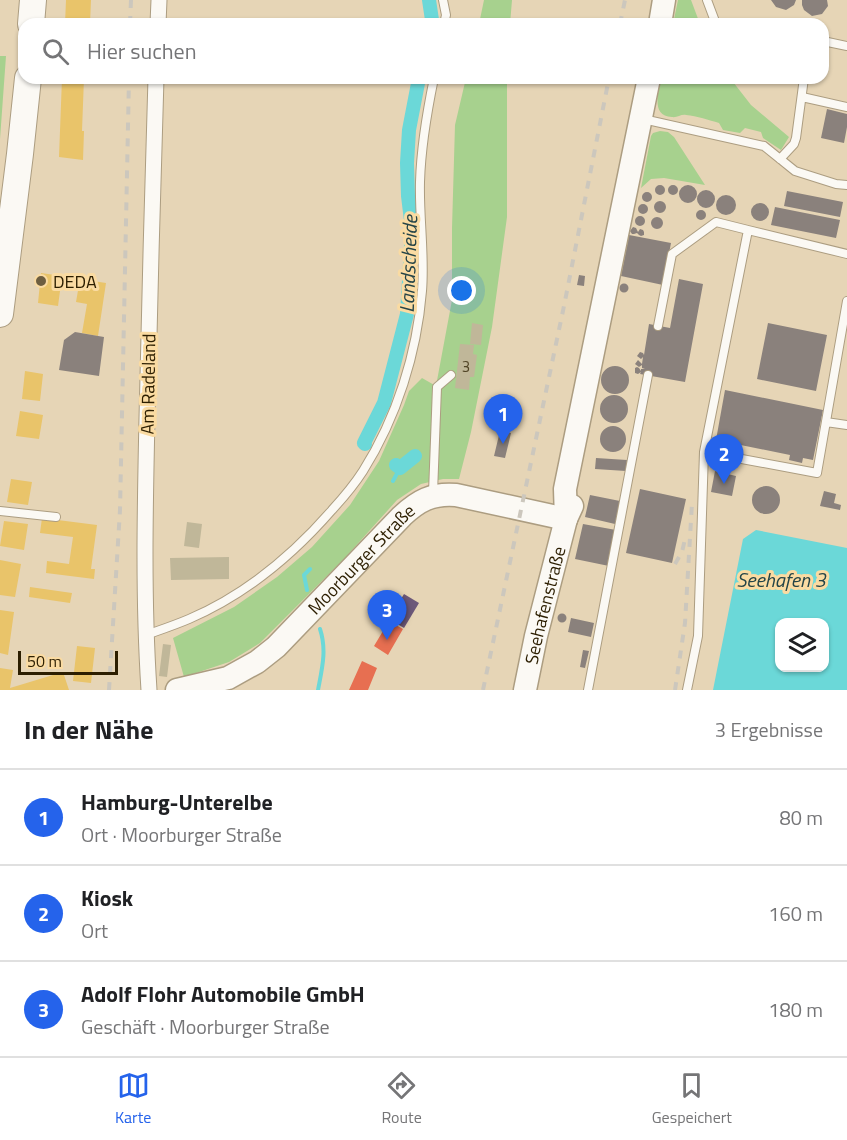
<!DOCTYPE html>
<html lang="de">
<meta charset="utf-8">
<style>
body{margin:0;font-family:"Titillium Web",sans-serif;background:#f2f2f2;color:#202124}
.controls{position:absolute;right:18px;bottom:18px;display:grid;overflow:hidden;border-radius:12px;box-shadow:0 2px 4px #0004}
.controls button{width:54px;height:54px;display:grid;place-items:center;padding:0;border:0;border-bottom:2px solid #e0e0e0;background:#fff;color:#202124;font:30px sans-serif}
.scale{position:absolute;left:18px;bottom:15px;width:100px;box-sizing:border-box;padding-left:6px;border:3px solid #2c1e00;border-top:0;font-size:16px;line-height:21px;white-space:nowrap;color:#2c1e00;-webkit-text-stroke:4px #fadba2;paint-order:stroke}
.you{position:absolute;left:462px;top:291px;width:21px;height:21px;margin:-15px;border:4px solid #fff;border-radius:50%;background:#1a73e8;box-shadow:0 0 0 9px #1a73e833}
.badge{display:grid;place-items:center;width:39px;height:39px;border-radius:50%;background:#2563eb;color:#fff;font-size:20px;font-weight:700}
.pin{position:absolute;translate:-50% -50px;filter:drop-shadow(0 2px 3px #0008)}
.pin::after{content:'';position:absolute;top:32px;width:21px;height:18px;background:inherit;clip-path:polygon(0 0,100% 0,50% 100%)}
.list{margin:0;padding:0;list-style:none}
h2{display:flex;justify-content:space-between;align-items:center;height:78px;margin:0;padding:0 24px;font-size:26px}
h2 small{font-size:20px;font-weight:400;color:#757577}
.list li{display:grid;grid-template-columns:39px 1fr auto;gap:18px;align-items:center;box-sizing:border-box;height:96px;padding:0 24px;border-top:2px solid #e0e0e0}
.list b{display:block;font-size:22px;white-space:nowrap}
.list p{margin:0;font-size:20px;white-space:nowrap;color:#757577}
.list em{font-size:20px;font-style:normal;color:#757577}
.icon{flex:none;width:33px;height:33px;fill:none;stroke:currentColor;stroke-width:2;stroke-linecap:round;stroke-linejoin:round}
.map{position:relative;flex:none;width:847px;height:690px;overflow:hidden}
.search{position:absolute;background:#fff;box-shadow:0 2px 4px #0004;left:18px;right:18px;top:18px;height:66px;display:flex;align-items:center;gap:15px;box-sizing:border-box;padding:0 21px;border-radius:18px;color:#757577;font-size:22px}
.sheet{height:366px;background:#fff}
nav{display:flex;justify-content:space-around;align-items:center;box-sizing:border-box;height:84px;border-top:2px solid #e0e0e0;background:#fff;font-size:16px;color:#757577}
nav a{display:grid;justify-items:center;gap:3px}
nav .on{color:#2563eb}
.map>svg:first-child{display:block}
.green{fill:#a7d18e}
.water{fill:#6bd8d8;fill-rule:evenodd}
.homes{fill:#e9c46a}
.shops{fill:#e76f51}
.offices{fill:#6d597a}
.industry{fill:#8a817c}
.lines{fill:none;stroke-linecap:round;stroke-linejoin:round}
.stream{stroke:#6bd8d8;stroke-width:4}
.canal{stroke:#6bd8d8;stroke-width:14}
.building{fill:#c0b799}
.service-casing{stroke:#ac9d81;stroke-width:10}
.minor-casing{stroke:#ac9d81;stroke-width:17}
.secondary-casing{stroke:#ac9d81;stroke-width:25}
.primary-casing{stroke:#ac9d81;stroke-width:28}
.service{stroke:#fbf9f4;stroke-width:8}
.minor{stroke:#fbf9f4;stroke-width:15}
.secondary{stroke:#fbf9f4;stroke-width:22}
.primary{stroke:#fbf9f4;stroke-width:26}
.rail{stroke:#ccc7bd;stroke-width:4;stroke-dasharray:8 8;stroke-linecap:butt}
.poi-dot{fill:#6d5e40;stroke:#fadba2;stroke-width:2}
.labels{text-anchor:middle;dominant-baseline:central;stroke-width:6;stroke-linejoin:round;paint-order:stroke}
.number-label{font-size:15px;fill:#514426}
.poi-label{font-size:18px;fill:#2c1e00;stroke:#fadba2;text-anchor:start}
.street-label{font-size:18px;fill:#2c1e00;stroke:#fadba2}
.water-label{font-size:20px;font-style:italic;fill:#244447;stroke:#fadba2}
</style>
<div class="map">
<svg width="847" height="690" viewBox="0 0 847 690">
<rect width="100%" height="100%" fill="#e6d5b6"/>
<path class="green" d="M484 0H512L510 24H479Z
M678 0H691L700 24H673Z
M0 56H6L0 139Z
M466 78H507V217L492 327 471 432 459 479H443L421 484 397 500 344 559 260 643 229 662 184 677 173 638 234 607 277 577 312 547 350 505 379 461 404 405 409 391 422 378 436 386 452 300V228L455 125Z
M661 78H730L751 105 789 137 781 150 763 138 761 132 745 128 740 133 723 130 719 123C709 120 697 116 686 115 681 114 677 118 672 117 650 116 659 91 661 78Z
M660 131 668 132 674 137 705 185 664 178 651 179 641 188 651 136 653 133Z"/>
<path class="water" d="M756 530 847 548V690H713L743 539ZM780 622H824V668H780Z"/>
<path class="homes" d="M66 0H91L90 24H65Z
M62 78H84L82 131H84L83 160 59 157Z
M41 273 62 276 58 306 38 303Z
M80 279 106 283 98 336 82 333 87 304 76 302Z
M25 371 43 374 40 401 22 399Z
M20 411 43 415 39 439 16 436Z
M11 479 32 482 28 505 7 502Z
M42 518 97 525 91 569H95L94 579 46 573 47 561 69 564 73 537 40 533Z
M4 521 28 524 24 550 0 546Z
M0 560 21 564 15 597 0 595Z
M30 587 72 593 70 603 29 597Z
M0 610 14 612 8 655 0 653Z
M77 646 95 648 91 683 73 681Z
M0 668 13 670 10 688 63 672 69 690H0Z"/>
<path class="shops" d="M389 621 403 629 388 655 374 646Z
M362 661 377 668 368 690H349Z"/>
<path class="offices" d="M404 594 419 603 404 628 389 619Z"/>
<path class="industry" d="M771 0H796L794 5 786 10 776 7Z
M802 0H827L828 6 822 14 812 16 804 10 802 5Z
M827 109 847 114V127L844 143 821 138Z
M655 190a5 5 0 1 1 10 0a5 5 0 1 1-10 0Z
M668 190a5 5 0 1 1 10 0a5 5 0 1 1-10 0Z
M679 194a9 9 0 1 1 18 0a9 9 0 1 1-18 0Z
M697 199a9 9 0 1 1 18 0a9 9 0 1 1-18 0Z
M787 191 843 202 840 217 784 206Z
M642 197a5 5 0 1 1 10 0a5 5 0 1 1-10 0Z
M716 205a10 10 0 1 1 20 0a10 10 0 1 1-20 0Z
M654 207a6 6 0 1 1 12 0a6 6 0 1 1-12 0Z
M751 212a9 9 0 1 1 18 0a9 9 0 1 1-18 0Z
M638 209a5 5 0 1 1 10 0a5 5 0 1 1-10 0Z
M775 207 840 220 836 238 771 225Z
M696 215a5 5 0 1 1 10 0a5 5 0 1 1-10 0Z
M635 221a5 5 0 1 1 10 0a5 5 0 1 1-10 0Z
M651 223a6 6 0 1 1 12 0a6 6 0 1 1-12 0Z
M633 227 636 228 638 232 640 229 643 230 644 232V235L641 236 639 235 637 233 634 234H632L630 231Z
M629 235 671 243 663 285 621 276Z
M579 275 585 276 584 286 577 285Z
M679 279 703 284 685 382 640 374 641 372 638 374 635 373V368L637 367 639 368 641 371V369H645L642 368V365L639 367 635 364 638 360 642 364 643 357 641 359 637 356 640 352 643 353 644 355 649 324 670 328Z
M619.5 288a4.5 4.5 0 1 1 9 0a4.5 4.5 0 1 1-9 0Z
M768 323 827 335 816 391 757 379Z
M75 332 104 337 99 376 59 370 64 340Z
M601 380a14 14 0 1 1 28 0a14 14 0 1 1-28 0Z
M725 390 823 410 813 460 803 458 802 463 789 460 790 455 716 440Z
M600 409a14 14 0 1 1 28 0a14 14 0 1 1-28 0Z
M490 409 498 410 496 424 488 422Z
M600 439a13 13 0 1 1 26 0a13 13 0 1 1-26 0Z
M500 431 511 433 505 458 494 456Z
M596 458 627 460 626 471 595 469Z
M715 471 736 476 732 496 711 492Z
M752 500a14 14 0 1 1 28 0a14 14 0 1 1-28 0Z
M640 489 686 499 672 563 626 553Z
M824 491 836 494 834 503 841 505 840 510 820 506Z
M590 495 620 501 615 524 585 517Z
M583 524 616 530 609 566 575 559Z
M557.5 618a4.5 4.5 0 1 1 9 0a4.5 4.5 0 1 1-9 0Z
M571 618 594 623 591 637 568 632Z
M583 650 589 651 585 668 580 667Z"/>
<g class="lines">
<path class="stream" d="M393 481 400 468
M307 590 304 575 310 569
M318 690C322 669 327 650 320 629"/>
<path class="canal" d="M429 0 432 20 431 24
M365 444 364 443 384 403 407 314 412 229 408 196 407 163 409 130 419 78
M396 465 400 468 415 456"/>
</g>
<path class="building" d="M472 323 483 325 481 345 470 344Z
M460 344 474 345 473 354 477 355 474 377H470L469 390 455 388Z
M187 522 202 524 199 548 184 546Z
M229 557V579L171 580 170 558Z
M163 644 171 645 167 677 159 676Z"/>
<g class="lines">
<g class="service-casing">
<path id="service" d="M443 0 446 15 444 24
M707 0 716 24
M823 41 847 46
M802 97 847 107
M643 119 764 146 795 171 836 184 847 185
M780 159 794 144 796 138 804 78
M658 326 672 254 716 222 748 230
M826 422 847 425
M704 452 817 473 847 301
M433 493 437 387 451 375
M0 511 56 517
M146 635C160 630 175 625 189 619 245 595 292 556 332 510 343 498 354 485 363 471 397 417 417 353 422 291 425 254 419 218 420 182 421 147 427 112 434 78
M588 690 648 375
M687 690 698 636 704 452 748 230 847 254"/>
</g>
<g class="minor-casing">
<path id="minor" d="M158 24 159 0
M149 690C143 599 145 509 147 418 149 305 153 191 156 78"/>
</g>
<g class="secondary-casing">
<g id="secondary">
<path d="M660 24 664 0"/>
<path d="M566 519 565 489 649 78"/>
<path id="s1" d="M177 690 228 678 257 662 276 647 402 516C418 501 432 493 456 495L566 519"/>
<path id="s2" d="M525 690 536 636 566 519 572 506"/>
</g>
</g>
<g class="primary-casing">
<path id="primary" d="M31 24 33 0
M0 314 20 154 28 78"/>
</g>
<use href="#service" class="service"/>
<use href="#minor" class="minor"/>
<use href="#secondary" class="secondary"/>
<use href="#primary" class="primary"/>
<path class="rail" d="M130 24 131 0
M620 24 625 0
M675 564 682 552 685 539
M109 690 120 510 129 78
M483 690 564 306 609 78
M675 690 685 623 692 503"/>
</g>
<circle class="poi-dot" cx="41" cy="281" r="6"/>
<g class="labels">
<g class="number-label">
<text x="466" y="366">3</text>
</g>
<g class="poi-label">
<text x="53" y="281">DEDA</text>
</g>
<g class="street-label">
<text transform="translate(148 384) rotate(-89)">Am Radeland</text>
<text stroke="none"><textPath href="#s1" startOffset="232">Moorburger Straße</textPath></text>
<text stroke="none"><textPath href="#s2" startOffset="87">Seehafenstraße</textPath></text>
</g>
<g class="water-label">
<text transform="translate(408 264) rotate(-88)">Landscheide</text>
<text x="781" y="579">Seehafen 3</text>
</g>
</g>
</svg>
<div class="controls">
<button><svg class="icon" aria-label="layers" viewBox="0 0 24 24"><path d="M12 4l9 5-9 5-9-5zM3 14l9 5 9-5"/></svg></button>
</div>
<div class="scale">50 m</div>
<div class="you"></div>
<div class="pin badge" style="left:503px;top:444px">1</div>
<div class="pin badge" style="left:724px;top:484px">2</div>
<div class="pin badge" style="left:387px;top:640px">3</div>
<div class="search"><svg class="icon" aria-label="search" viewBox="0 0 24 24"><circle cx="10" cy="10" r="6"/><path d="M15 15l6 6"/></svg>Hier suchen</div>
</div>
<section class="sheet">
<h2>In der Nähe<small>3 Ergebnisse</small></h2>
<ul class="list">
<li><span class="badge">1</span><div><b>Hamburg-Unterelbe</b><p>Ort · Moorburger Straße</p></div><em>80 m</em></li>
<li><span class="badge">2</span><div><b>Kiosk</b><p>Ort</p></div><em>160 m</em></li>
<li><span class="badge">3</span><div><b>Adolf Flohr Automobile GmbH</b><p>Geschäft · Moorburger Straße</p></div><em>180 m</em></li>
</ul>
</section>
<nav>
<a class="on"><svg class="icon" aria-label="map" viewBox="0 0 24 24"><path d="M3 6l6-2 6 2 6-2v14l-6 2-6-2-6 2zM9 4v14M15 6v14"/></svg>Karte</a>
<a><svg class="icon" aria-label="directions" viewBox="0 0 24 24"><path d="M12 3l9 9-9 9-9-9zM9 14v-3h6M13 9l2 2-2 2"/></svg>Route</a>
<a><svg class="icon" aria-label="saved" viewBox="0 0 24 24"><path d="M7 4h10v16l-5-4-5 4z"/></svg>Gespeichert</a>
</nav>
